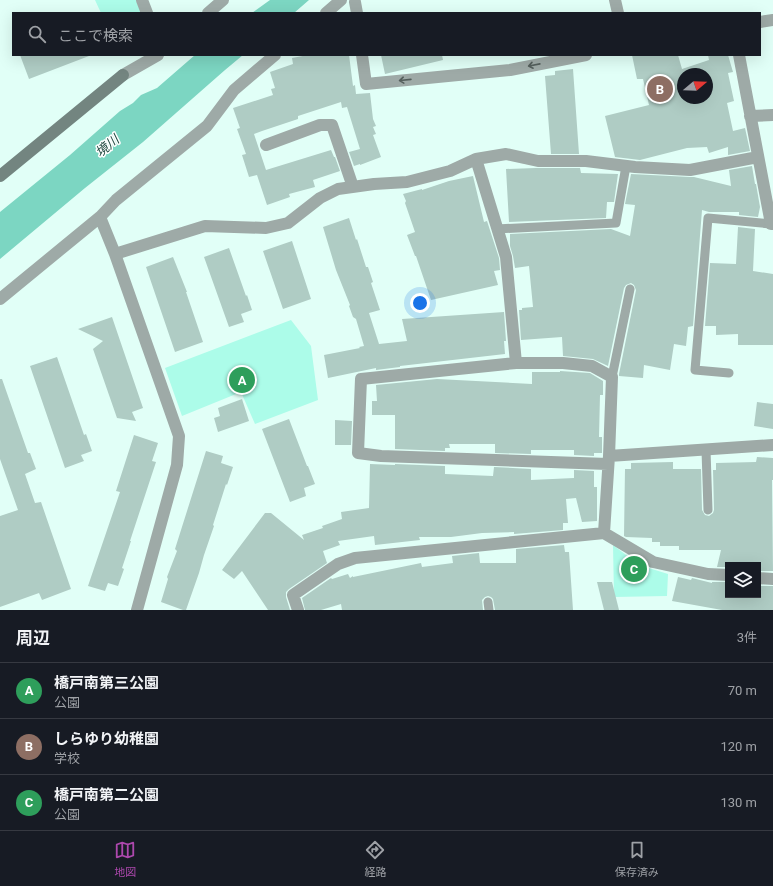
<!DOCTYPE html>
<html lang="ja">
<meta charset="utf-8">
<style>
body{margin:0;font-family:Roboto,"Noto Sans JP",sans-serif;background:#20242c;color:#f1f3f6}
.controls{position:absolute;right:12px;bottom:12px;display:grid;overflow:hidden;border-radius:0px;box-shadow:0 4px 16px #0002}
.controls button{width:36px;height:36px;display:grid;place-items:center;padding:0;border:0;border-bottom:1px solid #363941;background:#171b24;color:#f1f3f6;font:20px sans-serif}
.compass{position:absolute;left:677px;top:68px;width:36px;height:36px;border-radius:50%;background:#171b24;box-shadow:0 4px 16px #0002;rotate:71deg}
.you{position:absolute;left:420px;top:303px;width:14px;height:14px;margin:-10px;border:3px solid #fff;border-radius:50%;background:#1a73e8;box-shadow:0 0 0 6px #1a73e833}
.badge{display:grid;place-items:center;width:26px;height:26px;border-radius:50%;background:#ad48ad;color:#fff;font-size:13px;font-weight:700}
.pin{position:absolute;translate:-50% -50%;border:2px solid #fff;box-shadow:0 1px 4px #0006}
.list{margin:0;padding:0;list-style:none}
h2{display:flex;justify-content:space-between;align-items:center;height:52px;margin:0;padding:0 16px;font-size:17px}
h2 small{font-size:13px;font-weight:400;color:#9ea1a6}
.list li{display:grid;grid-template-columns:26px 1fr auto;gap:12px;align-items:center;box-sizing:border-box;height:56px;padding:0 16px;border-top:1px solid #363941}
.list b{display:block;font-size:15px;white-space:nowrap}
.list p{margin:0;font-size:13px;white-space:nowrap;color:#9ea1a6}
.list em{font-size:13px;font-style:normal;color:#9ea1a6}
.icon{flex:none;width:22px;height:22px;fill:none;stroke:currentColor;stroke-width:2;stroke-linecap:round;stroke-linejoin:round}
.map{position:relative;flex:none;width:773px;height:610px;overflow:hidden}
.search{position:absolute;background:#171b24;box-shadow:0 4px 16px #0002;left:12px;right:12px;top:12px;height:44px;display:flex;align-items:center;gap:10px;box-sizing:border-box;padding:0 14px;border-radius:0px;color:#9ea1a6;font-size:15px}
.sheet{height:220px;background:#171b24}
nav{display:flex;justify-content:space-around;align-items:center;box-sizing:border-box;height:56px;border-top:1px solid #363941;background:#171b24;font-size:11px;color:#9ea1a6}
nav a{display:grid;justify-items:center;gap:2px}
nav .on{color:#ad48ad}
.map>svg:first-child{display:block}
.green{fill:#acfce9}
.water{fill:#7cd6c2}
.building{fill:#afccc4;fill-rule:evenodd}
.lines{fill:none;stroke-linecap:round;stroke-linejoin:round}
.lane{stroke:#9eaaa7;stroke-width:9}
.street{stroke:#9eaaa7;stroke-width:12}
.secondary{stroke:#738580;stroke-width:12}
.oneway{stroke:#545f5c}
.labels{text-anchor:middle;dominant-baseline:central;stroke-width:3;stroke-linejoin:round;paint-order:stroke}
.water-label{font-size:13px;font-style:italic;fill:#214a41;stroke:#fff}
</style>
<div class="map">
<svg width="773" height="610" viewBox="0 0 773 610">
<rect width="100%" height="100%" fill="#e1fff7"/>
<path class="green" d="M95 0H136L141 13H101Z
M291 320 311 346 318 400 255 424 241 392 182 416 165 368Z
M613 545 639 565 668 574 667 596 614 597Z"/>
<path class="water" d="M270 0H309L294 13H252Z
M195 55H243L225 70 143 142 85 188 0 259V212L70 155 120 111 133 103 141 95 157 88Z"/>
<path class="building" d="M20 55H89V56L29 79Z
M308 55H349L353 86 355 85 356 94 370 93 373 119 376 126 373 127 376 134 373 135 381 157 360 165V164L354 166 349 152 360 149 347 107 342 108 341 102 298 116V119L262 131 254 134 266 170 331 150 334 157H335L340 171 313 180 315 187 289 194 290 197 267 205 257 175 249 177 242 155 246 154 237 129 240 128 233 108 273 95 271 89 275 88 270 72 293 64 292 58Z
M381 55H442L443 60 385 74Z
M632 55H678L682 69 709 60 708 55H728L733 72 728 73 734 101 727 103 733 131 745 128 750 151 728 155V147L709 153 707 147 687 148 640 160 615 157 605 116 649 105 643 79H637ZM683 74H707V98H683Z
M573 69 579 154H551L545 76 555 75V71Z
M752 166 755 184H756L760 207 758 217 739 215V212H709L702 210 693 326 688 327 686 346 674 344 670 370 644 365 643 378 619 376V374L636 290 634 285 631 283 626 285 624 288 608 366 593 359 563 356 562 337 521 340 519 310H522V308L533 307 529 266 515 268 513 256 510 246V234L611 229 630 236 635 205 625 204 631 174 690 177H694L731 186 729 170Z
M536 168H580L581 173 618 174 614 202H607L606 218 509 222 506 169Z
M473 176 484 222 487 221 499 258 500 270 494 271 498 285 431 300 416 256H415L407 235 415 232 405 203 406 201 403 194 422 189V190L449 181Z
M349 218 356 240 357 239 366 267H368L373 282 371 283 380 310 369 313 379 344 407 341 402 319 504 312 506 341H504L505 354 400 366V367L376 370V368L328 378 324 355 360 348 359 347 364 346 356 319 353 317 349 306 350 305 336 270 323 227Z
M738 227 755 229 753 271 773 274V345H738V334L716 335V326H705L710 263 736 264Z
M292 241 311 299 283 309 263 251Z
M229 248 246 296 247 295 252 310 241 314 244 322 229 327 204 257Z
M173 257 187 292H186L203 342 175 352 146 267Z
M112 317 143 408 132 412 136 421 117 418 93 349 103 341 78 329Z
M57 357 84 435 86 434 92 451 81 455 84 461 65 468 30 366Z
M560 371 590 373 603 381V395H600L599 437H602V453H594V456L574 455V450H531V454L495 453V444H449L450 448H445V451L395 449V415H372V401H377L376 385 437 379 532 384V372H560Z
M0 379H2L28 453H30L36 469 25 474 35 503 41 502 71 589 42 600 39 593 0 607V516L18 510 0 459Z
M242 399 249 421 218 432 214 418 220 416 218 408Z
M757 402 773 404V429L754 426Z
M289 419 307 466H308L315 484 304 488 306 496 290 502 262 429Z
M335 420 352 421 351 445H335Z
M134 435 158 443 152 461 156 462 130 541H131L122 568 124 569 118 586 108 583 105 591 88 586 120 492 116 491Z
M206 451 223 456 221 463 233 467 227 485 226 484 213 525 214 526 204 555 199 573 186 610H183L161 602 168 579 167 577 177 551 175 549Z
M757 457 773 458V480H772L773 571H758V565H728V567H717L721 550H679V546H660V542H652V538L626 537 624 536 625 469H631V463L673 462V469H701L702 510 705 515 709 516 713 513 714 510 713 470H716V463L756 462Z
M370 464 395 465V464L445 466V474L493 476 494 467 531 469V480L574 478V470L594 471V487H597V521L582 522 576 498 566 499 568 523H563V530L514 534V532L482 533 451 537H419L420 540 375 545 374 536 338 541 340 545 323 551 327 563 289 589 286 592V597L290 610H268L242 571 234 579 222 570 265 513H271L304 540 302 535 323 528 322 526 342 519 341 512 369 508Z
M564 545 565 552H569L573 610H495L493 599 491 597 488 596 485 597 482 600 483 610H342L341 604 321 610H305L302 598 331 578 332 579 348 574 350 578 353 576V577L421 563 422 567 453 563 452 556 479 553 480 563H516V549Z
M678 577 691 580 692 578 712 583V582H728V595H758V586H773V610H722L672 601Z
M597 582H612L619 610H604Z"/>
<g class="lines">
<path class="lane" d="M497 229 616 223 626 166
M729 373 695 370 708 218 771 224
M612 377 630 289
M706 450 708 510
M488 602 489 610"/>
<path class="street" d="M142 0 147 13
M615 0 618 13
M355 2 357 13
M208 13 223 0
M326 13 341 0
M760 22 773 20
M362 55 366 84 510 70 586 55
M739 55 771 224H773
M123 75 158 55
M750 116 773 115
M266 145 320 125H332L353 187
M476 159 506 257 516 363 361 379 358 453 381 456 608 464
M100 217 115 254 179 436 177 465 137 610
M115 254 205 226 266 228 288 223 320 198 338 189 374 184 407 182 450 171 476 159 506 154 538 161H586L635 167 690 170 758 157
M0 299 100 217 116 200 207 126 234 90 275 55
M516 363H563L592 366 612 377 609 456 604 533
M609 456 773 445
M758 578 773 579
M298 610 293 595 338 564 355 558 604 533 653 562 708 574 728 575"/>
<path class="secondary" d="M0 176 123 75"/>
</g>
<defs><path id="oneway-shaft" d="M-6 0H5M1.5-3L5.5 0L1.5 3" fill="none" stroke-width="1.6" stroke-linecap="round" stroke-linejoin="round"/></defs>
<g class="oneway">
<use href="#oneway-shaft" transform="translate(534 65) rotate(169)"/>
<use href="#oneway-shaft" transform="translate(405 80) rotate(174)"/>
</g>
<g class="labels">
<g class="water-label">
<text transform="translate(107 146) rotate(-40)">境川</text>
</g>
</g>
</svg>
<div class="controls">
<button><svg class="icon" aria-label="layers" viewBox="0 0 24 24"><path d="M12 4l9 5-9 5-9-5zM3 14l9 5 9-5"/></svg></button>
</div>
<svg class="compass" viewBox="-18 -18 36 36"><path d="M0-13l5 13h-10z" fill="#e53935"/><path d="M0 13l5-13h-10z" fill="#9ea1a6"/></svg>
<div class="you"></div>
<div class="pin badge" style="left:242px;top:380px;background:#2e9e5b">A</div>
<div class="pin badge" style="left:660px;top:89px;background:#8d6e63">B</div>
<div class="pin badge" style="left:634px;top:569px;background:#2e9e5b">C</div>
<div class="search"><svg class="icon" aria-label="search" viewBox="0 0 24 24"><circle cx="10" cy="10" r="6"/><path d="M15 15l6 6"/></svg>ここで検索</div>
</div>
<section class="sheet">
<h2>周辺<small>3件</small></h2>
<ul class="list">
<li><span class="badge" style="background:#2e9e5b">A</span><div><b>橋戸南第三公園</b><p>公園</p></div><em>70 m</em></li>
<li><span class="badge" style="background:#8d6e63">B</span><div><b>しらゆり幼稚園</b><p>学校</p></div><em>120 m</em></li>
<li><span class="badge" style="background:#2e9e5b">C</span><div><b>橋戸南第二公園</b><p>公園</p></div><em>130 m</em></li>
</ul>
</section>
<nav>
<a class="on"><svg class="icon" aria-label="map" viewBox="0 0 24 24"><path d="M3 6l6-2 6 2 6-2v14l-6 2-6-2-6 2zM9 4v14M15 6v14"/></svg>地図</a>
<a><svg class="icon" aria-label="directions" viewBox="0 0 24 24"><path d="M12 3l9 9-9 9-9-9zM9 14v-3h6M13 9l2 2-2 2"/></svg>経路</a>
<a><svg class="icon" aria-label="saved" viewBox="0 0 24 24"><path d="M7 4h10v16l-5-4-5 4z"/></svg>保存済み</a>
</nav>
